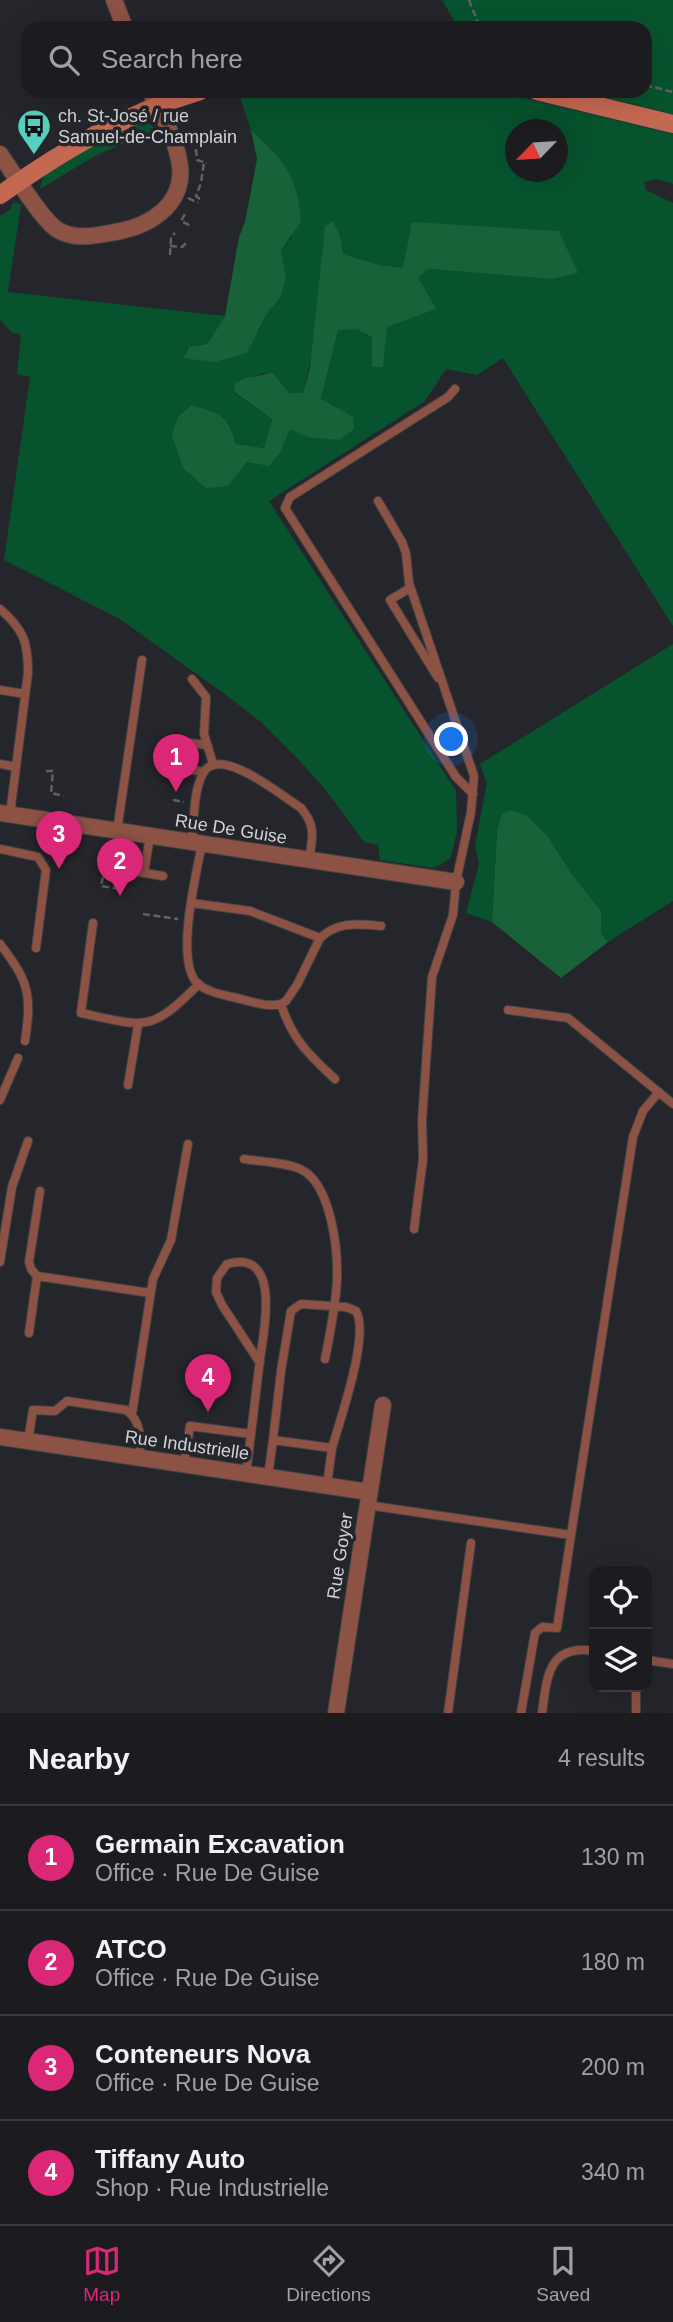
<!DOCTYPE html>
<meta charset="utf-8">
<style>
body{margin:0;font-family:Helvetica,sans-serif;background:#29292d;color:#f1f3f6}
.controls{position:absolute;right:21px;bottom:21px;display:grid;overflow:hidden;border-radius:14px;box-shadow:0 7px 28px #0002}
.controls button{width:63px;height:63px;display:grid;place-items:center;padding:0;border:0;border-bottom:2px solid #3a3a3e;background:#1c1c20;color:#f1f3f6;font:35px sans-serif}
.compass{position:absolute;left:505px;top:119px;width:63px;height:63px;border-radius:50%;background:#1c1c20;box-shadow:0 7px 28px #0002;rotate:245deg}
.you{position:absolute;left:452px;top:740px;width:24px;height:24px;margin:-18px;border:5px solid #fff;border-radius:50%;background:#1a73e8;box-shadow:0 0 0 10px #1a73e833}
.badge{display:grid;place-items:center;width:46px;height:46px;border-radius:50%;background:#db2777;color:#fff;font-size:23px;font-weight:700}
.pin{position:absolute;translate:-50% -58px;filter:drop-shadow(0 2px 4px #0008)}
.pin::after{content:'';position:absolute;top:37px;width:24px;height:21px;background:inherit;clip-path:polygon(0 0,100% 0,50% 100%)}
.list{margin:0;padding:0;list-style:none}
h2{display:flex;justify-content:space-between;align-items:center;height:91px;margin:0;padding:0 28px;font-size:30px}
h2 small{font-size:23px;font-weight:400;color:#a0a1a5}
.list li{display:grid;grid-template-columns:46px 1fr auto;gap:21px;align-items:center;box-sizing:border-box;height:105px;padding:0 28px;border-top:2px solid #3a3a3e}
.list b{display:block;font-size:26px;white-space:nowrap}
.list p{margin:0;font-size:23px;white-space:nowrap;color:#a0a1a5}
.list em{font-size:23px;font-style:normal;color:#a0a1a5}
.icon{flex:none;width:38px;height:38px;fill:none;stroke:currentColor;stroke-width:2;stroke-linecap:round;stroke-linejoin:round}
.map{position:relative;flex:none;width:673px;height:1713px;overflow:hidden}
.search{position:absolute;background:#1c1c20;box-shadow:0 7px 28px #0002;left:21px;right:21px;top:21px;height:77px;display:flex;align-items:center;gap:18px;box-sizing:border-box;padding:0 24px;border-radius:21px;color:#a0a1a5;font-size:26px}
.sheet{height:511px;background:#1c1c20}
nav{display:flex;justify-content:space-around;align-items:center;box-sizing:border-box;height:98px;border-top:2px solid #3a3a3e;background:#1c1c20;font-size:19px;color:#a0a1a5}
nav a{display:grid;justify-items:center;gap:4px}
nav .on{color:#db2777}
.map>svg:first-child{display:block}
.green{fill:#07532e;fill-rule:evenodd}
.forest{fill:#18623a}
.lines{fill:none;stroke-linecap:round;stroke-linejoin:round}
.lane-casing{stroke:#414246;stroke-width:10}
.street-casing{stroke:#414246;stroke-width:18}
.secondary-casing{stroke:#414246;stroke-width:19}
.path{stroke:#616267;stroke-width:2.5;stroke-dasharray:7 3.5;stroke-linecap:butt}
.lane{stroke:#8c5244;stroke-width:8}
.street{stroke:#8c5244;stroke-width:16}
.secondary{stroke:#c56852;stroke-width:18}
.labels{text-anchor:middle;dominant-baseline:central;stroke-width:7;stroke-linejoin:round;paint-order:stroke}
.poi-label{font-size:18px;fill:#d2d2d6;stroke:#25262b;text-anchor:start}
.street-label{font-size:18px;fill:#d2d2d6;stroke:#25262b}
</style>
<div class="map">
<svg width="673" height="1713" viewBox="0 0 673 1713">
<rect width="100%" height="100%" fill="#25262b"/>
<path class="green" d="M442 0H673V114L580 91H645V28H459Z
M238 91H495L673 134V184L657 179 644 182 646 190 673 203V626L503 358 477 375 446 369 425 401 269 501 456 791 457 832 450 859 434 868 380 860 378 845 364 842 325 789 297 758 262 723 226 695 120 619 4 560 30 377 17 374 21 334 12 333 0 319V216L11 209 12 203 21 204 8 292 225 316 207 344 189 347 184 355 258 333 268 312 281 297 286 278 281 250 292 237 273 151 251 130ZM516 130H558V172H516ZM559 231 577 273 552 279 429 269 417 276 435 309 387 327 372 366V337L356 329H338L321 400 338 408 290 429 281 451 247 462 228 486 193 405C220 413 228 415 236 444L264 448 272 419 234 393 236 383 264 373 289 393H303L340 236 343 254 380 265 403 268Z
M141 121 148 122 156 129 93 157 40 189 44 174 88 146Z
M673 644V901L608 942 601 933V911L571 873 549 838 497 831 492 922 466 913 479 864 475 846 487 783 480 764Z"/>
<path class="forest" d="M251 130C284 160 298 176 301 222L281 250 286 278 281 297 268 312 247 353 214 362 183 358 189 347 207 344 225 316 239 237 245 222 257 159Z
M333 221 340 236 343 254 380 265 403 268 412 222 559 231 578 273 552 279 429 269 418 277 436 309 387 327 383 367H372V337L356 329 338 330 321 399 353 417 354 429 339 440 307 437 290 429 281 451 269 466 247 462 228 486 206 488 183 468 172 435 178 417 192 405C220 413 228 415 236 444L264 448 272 419 234 392 235 383 246 378 273 373 289 393H303L310 368 325 226Z
M511 810 526 815 549 838 571 873 601 911V933L608 942 561 978 492 922 497 831 502 814Z"/>
<g class="lines">
<g class="lane-casing">
<path id="lane" d="M455 389 448 397 298 492 290 497 285 508 456 777 473 794
M378 501 402 542 406 553 409 583 474 776 471 812 456 882 453 915 432 977 422 1121 423 1159 414 1229
M410 588 390 600 438 678
M0 609C24 630 28 642 28 673L10 814
M192 679 206 697 204 734 213 764
M0 690 25 694
M190 743 206 745
M0 764 16 767
M186 769 204 772
M117 831 142 660
M192 843C194 822 193 792 203 773 220 744 282 796 301 808 317 827 312 838 309 861
M202 844C196 875 175 960 197 983 207 992 220 994 232 997 248 1000 265 1008 281 1004L286 1001 297 985 320 938C338 921 358 924 381 926
M0 849 38 857 46 870 36 948
M107 867 144 873 150 836
M144 873 163 876
M192 903 250 911 320 938
M93 923 81 1013C146 1027 150 1033 199 984
M0 944C29 982 32 994 25 1041
M281 1004C292 1039 309 1055 335 1079
M508 1010 568 1018 673 1104
M128 1085 138 1025
M0 1100 18 1058
M244 1159C262 1162 286 1162 302 1170 331 1185 338 1249 337 1279 336 1306 330 1333 325 1359
M0 1262 12 1187 28 1141
M37 1276 31 1269 29 1262 40 1191
M29 1333 37 1276 150 1293
M132 1414 153 1279 171 1240 188 1144
M251 1434C254 1409 257 1384 260 1359 264 1331 282 1248 227 1264L217 1278 216 1292 222 1305 260 1363
M273 1440 281 1371 291 1311 301 1304 346 1307 356 1311C370 1335 340 1420 332 1448
M28 1441 33 1410 55 1411 67 1401 126 1410C142 1421 141 1441 140 1458
M184 1465 190 1426 251 1434 246 1473
M268 1477 273 1440 332 1448 327 1485
M367 1505 571 1535 557 1628 542 1627 535 1633 521 1713
M571 1535 633 1137 643 1111 659 1092
M647 1660 673 1664
M448 1713 471 1543
M542 1713C547 1677 548 1644 594 1651
M636 1713V1687"/>
</g>
<g class="street-casing">
<path id="street" d="M114 0 125 28
M0 154C12 171 43 222 58 230 76 241 97 235 116 232 150 226 184 205 180 166 177 140 161 114 150 91
M0 813 456 882
M0 1437 369 1492
M336 1713 383 1405"/>
</g>
<g class="secondary-casing">
<path id="secondary" d="M537 91 673 124
M0 195C62 151 126 113 200 91"/>
</g>
<path class="path" d="M469 0 480 28
M645 85 673 92
M198 138 200 132 203 133
M191 146 194 139 206 141
M196 149 197 160 207 163
M188 198 198 203
M200 199 196 196 201 183 204 162
M185 214 181 221 191 226
M170 246 182 247 186 243
M170 255 171 237 175 233
M46 771H53L51 793 64 796
M173 800 184 802
M103 877 101 886 121 889
M143 914 178 919"/>
<use href="#lane" class="lane"/>
<use href="#street" class="street"/>
<use href="#secondary" class="secondary"/>
</g>
<defs>
<g id="bus-pin" transform="scale(1.75)"><path d="M0 17L-7.5 6A9.5 9.5 0 1 1 7.5 6Z" fill="#58cec0" stroke="#25262b"/><path d="M-5-6H5V4H4V6H2V4H-2V6H-4V4H-5ZM-3.5-4V0h7V-4ZM-3.5 1.2v1.5H-2V1.2ZM2 1.2v1.5H3.5V1.2Z" fill="#111"/></g>
</defs>
<g fill-rule="evenodd">
<use href="#bus-pin" x="34" y="126"/>
</g>
<g class="labels">
<g class="poi-label">
<text x="58" y="116">ch. St-José / rue<tspan x="58" dy="21">Samuel-de-Champlain</tspan></text>
</g>
<g class="street-label">
<text transform="translate(231 829) rotate(9)">Rue De Guise</text>
<text transform="translate(187 1445) rotate(8)">Rue Industrielle</text>
<text transform="translate(340 1556) rotate(-81)">Rue Goyer</text>
</g>
</g>
</svg>
<div class="controls">
<button><svg class="icon" aria-label="locate" viewBox="0 0 24 24"><circle cx="12" cy="12" r="6"/><path d="M12 2v4M12 18v4M2 12h4M18 12h4"/></svg></button>
<button><svg class="icon" aria-label="layers" viewBox="0 0 24 24"><path d="M12 4l9 5-9 5-9-5zM3 14l9 5 9-5"/></svg></button>
</div>
<svg class="compass" viewBox="-18 -18 36 36"><path d="M0-13l5 13h-10z" fill="#e53935"/><path d="M0 13l5-13h-10z" fill="#a0a1a5"/></svg>
<div class="you"></div>
<div class="pin badge" style="left:176px;top:792px">1</div>
<div class="pin badge" style="left:120px;top:896px">2</div>
<div class="pin badge" style="left:59px;top:869px">3</div>
<div class="pin badge" style="left:208px;top:1412px">4</div>
<div class="search"><svg class="icon" aria-label="search" viewBox="0 0 24 24"><circle cx="10" cy="10" r="6"/><path d="M15 15l6 6"/></svg>Search here</div>
</div>
<section class="sheet">
<h2>Nearby<small>4 results</small></h2>
<ul class="list">
<li><span class="badge">1</span><div><b>Germain Excavation</b><p>Office · Rue De Guise</p></div><em>130 m</em></li>
<li><span class="badge">2</span><div><b>ATCO</b><p>Office · Rue De Guise</p></div><em>180 m</em></li>
<li><span class="badge">3</span><div><b>Conteneurs Nova</b><p>Office · Rue De Guise</p></div><em>200 m</em></li>
<li><span class="badge">4</span><div><b>Tiffany Auto</b><p>Shop · Rue Industrielle</p></div><em>340 m</em></li>
</ul>
</section>
<nav>
<a class="on"><svg class="icon" aria-label="map" viewBox="0 0 24 24"><path d="M3 6l6-2 6 2 6-2v14l-6 2-6-2-6 2zM9 4v14M15 6v14"/></svg>Map</a>
<a><svg class="icon" aria-label="directions" viewBox="0 0 24 24"><path d="M12 3l9 9-9 9-9-9zM9 14v-3h6M13 9l2 2-2 2"/></svg>Directions</a>
<a><svg class="icon" aria-label="saved" viewBox="0 0 24 24"><path d="M7 4h10v16l-5-4-5 4z"/></svg>Saved</a>
</nav>
